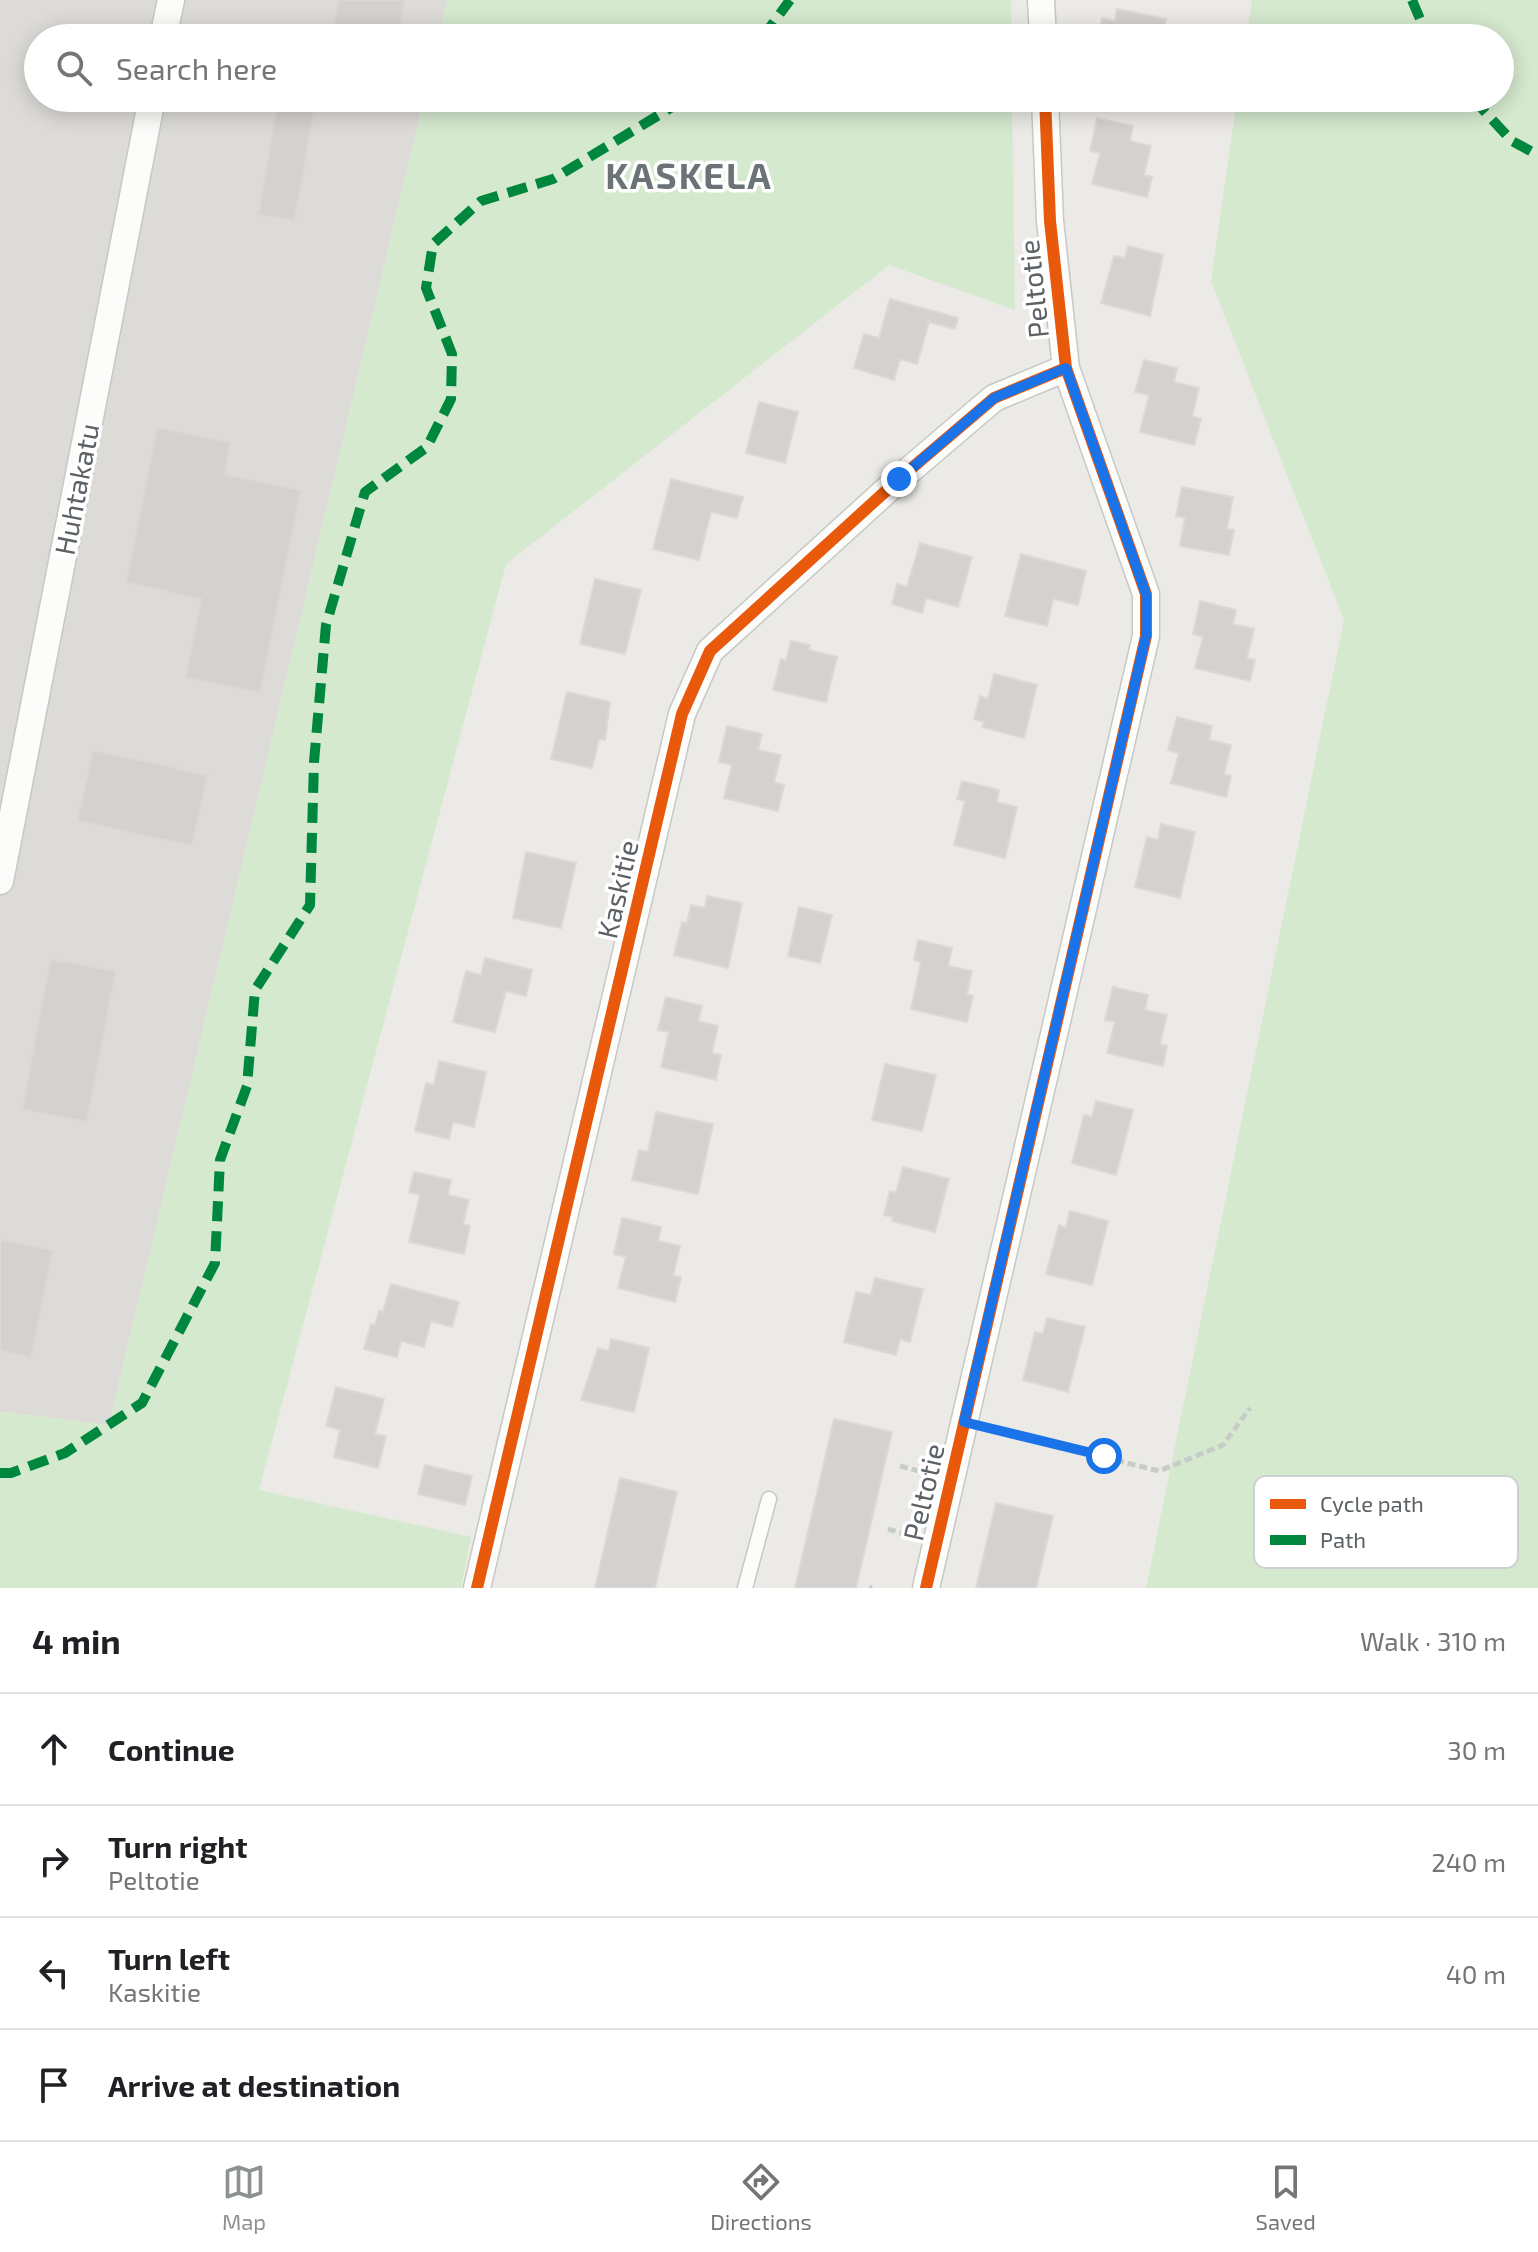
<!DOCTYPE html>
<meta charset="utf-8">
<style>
body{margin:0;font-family:"Exo 2",sans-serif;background:#f6f6f6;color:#202124}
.stop{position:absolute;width:24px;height:24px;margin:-18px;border:6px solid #1a73e8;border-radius:50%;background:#fff}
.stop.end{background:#1a73e8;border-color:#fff;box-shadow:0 2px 8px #0008}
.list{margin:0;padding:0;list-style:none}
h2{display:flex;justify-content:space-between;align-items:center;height:104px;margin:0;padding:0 32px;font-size:34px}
h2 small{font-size:26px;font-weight:400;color:#757577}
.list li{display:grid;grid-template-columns:52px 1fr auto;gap:24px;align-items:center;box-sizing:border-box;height:112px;padding:0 32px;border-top:2px solid #e0e0e0}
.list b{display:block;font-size:30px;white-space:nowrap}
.list p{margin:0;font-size:26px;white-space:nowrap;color:#757577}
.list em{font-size:26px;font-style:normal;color:#757577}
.icon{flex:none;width:44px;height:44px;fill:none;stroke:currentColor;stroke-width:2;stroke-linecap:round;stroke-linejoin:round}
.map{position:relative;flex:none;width:1538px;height:1588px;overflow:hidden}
.search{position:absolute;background:#fff;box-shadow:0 4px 20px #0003;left:24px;right:24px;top:24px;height:88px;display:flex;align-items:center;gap:20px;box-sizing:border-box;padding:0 28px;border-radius:44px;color:#757577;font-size:30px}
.sheet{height:552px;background:#fff}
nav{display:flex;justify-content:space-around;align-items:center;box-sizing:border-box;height:112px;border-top:2px solid #e0e0e0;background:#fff;font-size:22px;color:#757577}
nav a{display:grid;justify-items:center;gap:4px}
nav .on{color:#8e9192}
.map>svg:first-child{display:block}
.industrial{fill:#dddbd7}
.green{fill:#d5e9cf}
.building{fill:#d4d2d0;stroke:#dcd9d5;stroke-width:2}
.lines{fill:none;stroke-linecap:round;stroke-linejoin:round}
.lane-casing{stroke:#c7c7c6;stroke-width:17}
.street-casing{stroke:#c7c7c6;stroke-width:29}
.path{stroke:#c6cdc8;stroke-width:5;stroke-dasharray:8 4;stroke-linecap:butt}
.lane{stroke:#fcfcfb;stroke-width:14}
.street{stroke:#fcfcfb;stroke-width:26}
.quiet{stroke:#00873e;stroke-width:10;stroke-dasharray:20 10;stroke-linecap:butt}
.cycleway-casing{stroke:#fff;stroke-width:17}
.cycleway{stroke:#e8590c;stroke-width:12}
.route{stroke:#1a73e8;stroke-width:10}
.labels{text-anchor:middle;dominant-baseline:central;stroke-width:7;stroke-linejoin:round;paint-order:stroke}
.street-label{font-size:28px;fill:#5b6165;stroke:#fff}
.district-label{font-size:36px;font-weight:bold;letter-spacing:2px;fill:#6c7377;stroke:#fff}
.key{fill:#fff;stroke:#ced0d1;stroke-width:2}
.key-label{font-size:22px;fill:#5b6165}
</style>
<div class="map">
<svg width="1538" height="1588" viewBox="0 0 1538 1588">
<rect width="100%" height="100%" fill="#eceae6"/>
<path class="industrial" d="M0 0H447L438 38H38V98H424L109 1425 0 1412Z"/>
<path class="green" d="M447 0H1011L1012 38H438Z
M1252 0H1538V1588H1146L1344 620 1211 281 1237 98H1500V38H1246Z
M424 98H1012L1015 310 889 265 506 564 259 1490 471 1537 461 1588H0V1412L109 1425Z"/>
<path class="building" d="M338 0H405L398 38H331Z
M1117 9 1166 19 1163 32 1147 29 1145 38H1090V35L1099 36 1102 18 1115 21Z
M278 99 315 105 295 221 258 215Z
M1097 118 1133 126 1130 141 1151 146 1144 175 1152 177 1147 197 1092 184 1100 153 1090 151Z
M1128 246 1163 255 1150 316 1101 303 1114 256 1125 258Z
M890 299 958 318 955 329 929 322 917 364 900 359 894 380 854 368 864 334 879 338Z
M1144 360 1177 368 1174 382 1199 388 1192 416 1201 419 1194 445 1140 432 1149 395 1135 392Z
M759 402 798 412 785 463 746 453Z
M157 427 231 442 225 474 301 490 260 693 185 678 201 599 126 583Z
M671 479 743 497 737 518 711 512 699 560 653 549Z
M1182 487 1233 497 1227 529 1234 530 1229 555 1180 546 1185 518 1176 516Z
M920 543 972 557 958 607 926 598 922 613 892 604 897 584 907 587Z
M1021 554 1086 571 1078 605 1053 599 1047 626 1005 616Z
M595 579 641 590 625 654 580 644Z
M1200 601 1236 610 1233 624 1254 629 1247 658 1255 660 1250 681 1195 668 1203 637 1193 634Z
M791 641 810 645 809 650 837 657 826 702 773 690 781 659 786 661Z
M994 674 1037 685 1024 738 982 727 984 722 974 719 980 696 988 699Z
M567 692 610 702 605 740 599 739 592 768 551 759Z
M1177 717 1212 726 1209 740 1231 745 1224 774 1231 776 1226 797 1171 783 1179 753 1168 750Z
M727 726 762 734 758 750 781 755 774 782 784 785 778 811 724 798 732 765 719 762Z
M93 750 208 775 192 846 77 821Z
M962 781 999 790 997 802 1017 807 1005 858 954 845 965 801 957 799Z
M1161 824 1195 832 1180 898 1135 887 1147 837 1158 840Z
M526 852 576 863 561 928 513 918Z
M707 896 742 903 728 968 674 955 682 922 687 923 691 905 705 908Z
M799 907 832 915 820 963 788 956Z
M918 940 952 948 948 966 972 971 967 994 973 996 967 1022 911 1009 921 962 914 960Z
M485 958 532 970 526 996 506 991 495 1032 453 1022 466 971 481 975Z
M50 959 116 971 87 1122 22 1110Z
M1113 987 1148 995 1145 1010 1167 1015 1160 1044 1167 1046 1163 1066 1107 1053 1115 1022 1105 1020Z
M666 997 702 1006 698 1021 718 1026 712 1053 721 1055 716 1080 661 1067 669 1032 658 1030Z
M439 1061 486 1072 474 1127 453 1122 449 1139 415 1131 426 1083 434 1085Z
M885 1064 936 1075 922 1131 872 1120Z
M1096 1101 1133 1110 1116 1175 1072 1163 1084 1115 1092 1117Z
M656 1112 713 1124 698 1194 632 1180 639 1150 648 1152Z
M903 1167 949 1179 935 1232 892 1221 893 1217 884 1215 890 1191 896 1193Z
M414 1172 451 1180 448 1195 469 1200 463 1224 470 1226 464 1254 409 1242 420 1195 409 1192Z
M1070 1211 1108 1221 1092 1285 1046 1274 1059 1225 1066 1228Z
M622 1218 661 1227 658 1241 680 1246 673 1276 681 1277 675 1302 618 1288 626 1257 614 1254Z
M0 1239 53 1250 31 1358 0 1351Z
M875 1278 923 1289 910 1342 900 1339 896 1355 844 1342 856 1292 871 1295Z
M391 1284 459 1302 452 1327 431 1321 424 1347 401 1341 397 1357 364 1349 371 1324 375 1325 379 1311 383 1312Z
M1047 1318 1085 1327 1068 1392 1023 1380 1035 1332 1043 1334Z
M611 1339 649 1348 634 1412 581 1400 598 1348 609 1351Z
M336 1387 384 1399 375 1434 386 1436 378 1468 334 1457 340 1430 326 1426Z
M834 1419 892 1432 856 1588H795Z
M425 1465 472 1476 465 1505 418 1494Z
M620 1478 677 1492 655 1588H595Z
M996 1503 1053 1516 1036 1588H976Z"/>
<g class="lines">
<g class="lane-casing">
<path id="lane" d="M745 1588 769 1499"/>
</g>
<g class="street-casing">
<path id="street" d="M1041 0 1043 38
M163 38 171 0
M0 881 152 98
M477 1588 682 714 710 651 899 479 994 398 1066 368
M926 1588 1146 636V594L1066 368 1050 221 1045 98"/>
</g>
<path class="path" d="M988 1428 1159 1471 1223 1445 1250 1408
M900 1466 926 1473
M888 1529 910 1536
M869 1587 872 1588"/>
<use href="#lane" class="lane"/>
<use href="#street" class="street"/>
<path class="quiet" d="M1412 0 1428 38
M762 38 790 0
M1472 98 1512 141 1538 155
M0 1473H11L65 1453 142 1403 215 1263 220 1160 247 1086 255 990 310 905 314 762 326 625 365 492 427 447 451 399 452 354 426 288 433 244 481 201 553 179 687 98"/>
<g class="cycleway-casing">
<path id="cycleway" d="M477 1588 682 714 710 651 899 479 994 398 1066 368
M926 1588 1146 636V594L1066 368 1050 221 1045 98"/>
</g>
<use href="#cycleway" class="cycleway"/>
</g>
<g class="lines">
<path class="route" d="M899 479 994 398 1066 368 1146 594V636L964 1422 1104 1456"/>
</g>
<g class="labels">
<g class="street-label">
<text transform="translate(1033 289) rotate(-96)">Peltotie</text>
<text transform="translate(76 489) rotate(-79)">Huhtakatu</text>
<text transform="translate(617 889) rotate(-77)">Kaskitie</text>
<text transform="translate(923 1492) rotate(-77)">Peltotie</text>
</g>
<g class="district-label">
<text x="689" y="174">KASKELA</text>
</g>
</g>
<rect x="1254" y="1476" width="264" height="92" rx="12" class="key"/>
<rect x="1270" y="1499" width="36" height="10" fill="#e8590c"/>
<rect x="1270" y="1535" width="36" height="10" fill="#00873e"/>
<g class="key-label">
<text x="1320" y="1512">Cycle path</text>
<text x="1320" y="1548">Path</text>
</g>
</svg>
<div class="stop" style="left:1104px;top:1456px"></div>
<div class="stop end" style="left:899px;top:479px"></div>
<div class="search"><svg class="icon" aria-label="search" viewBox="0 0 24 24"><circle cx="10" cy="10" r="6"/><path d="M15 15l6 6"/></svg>Search here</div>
</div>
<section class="sheet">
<h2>4 min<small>Walk · 310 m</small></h2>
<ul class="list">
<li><svg class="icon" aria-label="ahead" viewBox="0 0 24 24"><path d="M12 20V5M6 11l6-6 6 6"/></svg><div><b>Continue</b></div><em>30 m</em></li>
<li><svg class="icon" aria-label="right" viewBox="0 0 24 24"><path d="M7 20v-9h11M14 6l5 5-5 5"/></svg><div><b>Turn right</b><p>Peltotie</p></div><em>240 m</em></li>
<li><svg class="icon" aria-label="left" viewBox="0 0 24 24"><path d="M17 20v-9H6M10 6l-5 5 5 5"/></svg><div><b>Turn left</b><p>Kaskitie</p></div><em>40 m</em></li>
<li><svg class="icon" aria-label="arrive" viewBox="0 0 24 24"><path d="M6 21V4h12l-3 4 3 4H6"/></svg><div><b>Arrive at destination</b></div></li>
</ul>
</section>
<nav>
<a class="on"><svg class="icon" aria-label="map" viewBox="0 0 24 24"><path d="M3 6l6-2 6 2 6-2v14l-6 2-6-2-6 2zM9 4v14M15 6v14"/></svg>Map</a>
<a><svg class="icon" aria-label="directions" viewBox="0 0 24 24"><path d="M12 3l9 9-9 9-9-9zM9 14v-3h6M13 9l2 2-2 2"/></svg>Directions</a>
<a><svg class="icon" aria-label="saved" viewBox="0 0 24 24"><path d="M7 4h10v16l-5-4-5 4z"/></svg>Saved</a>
</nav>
